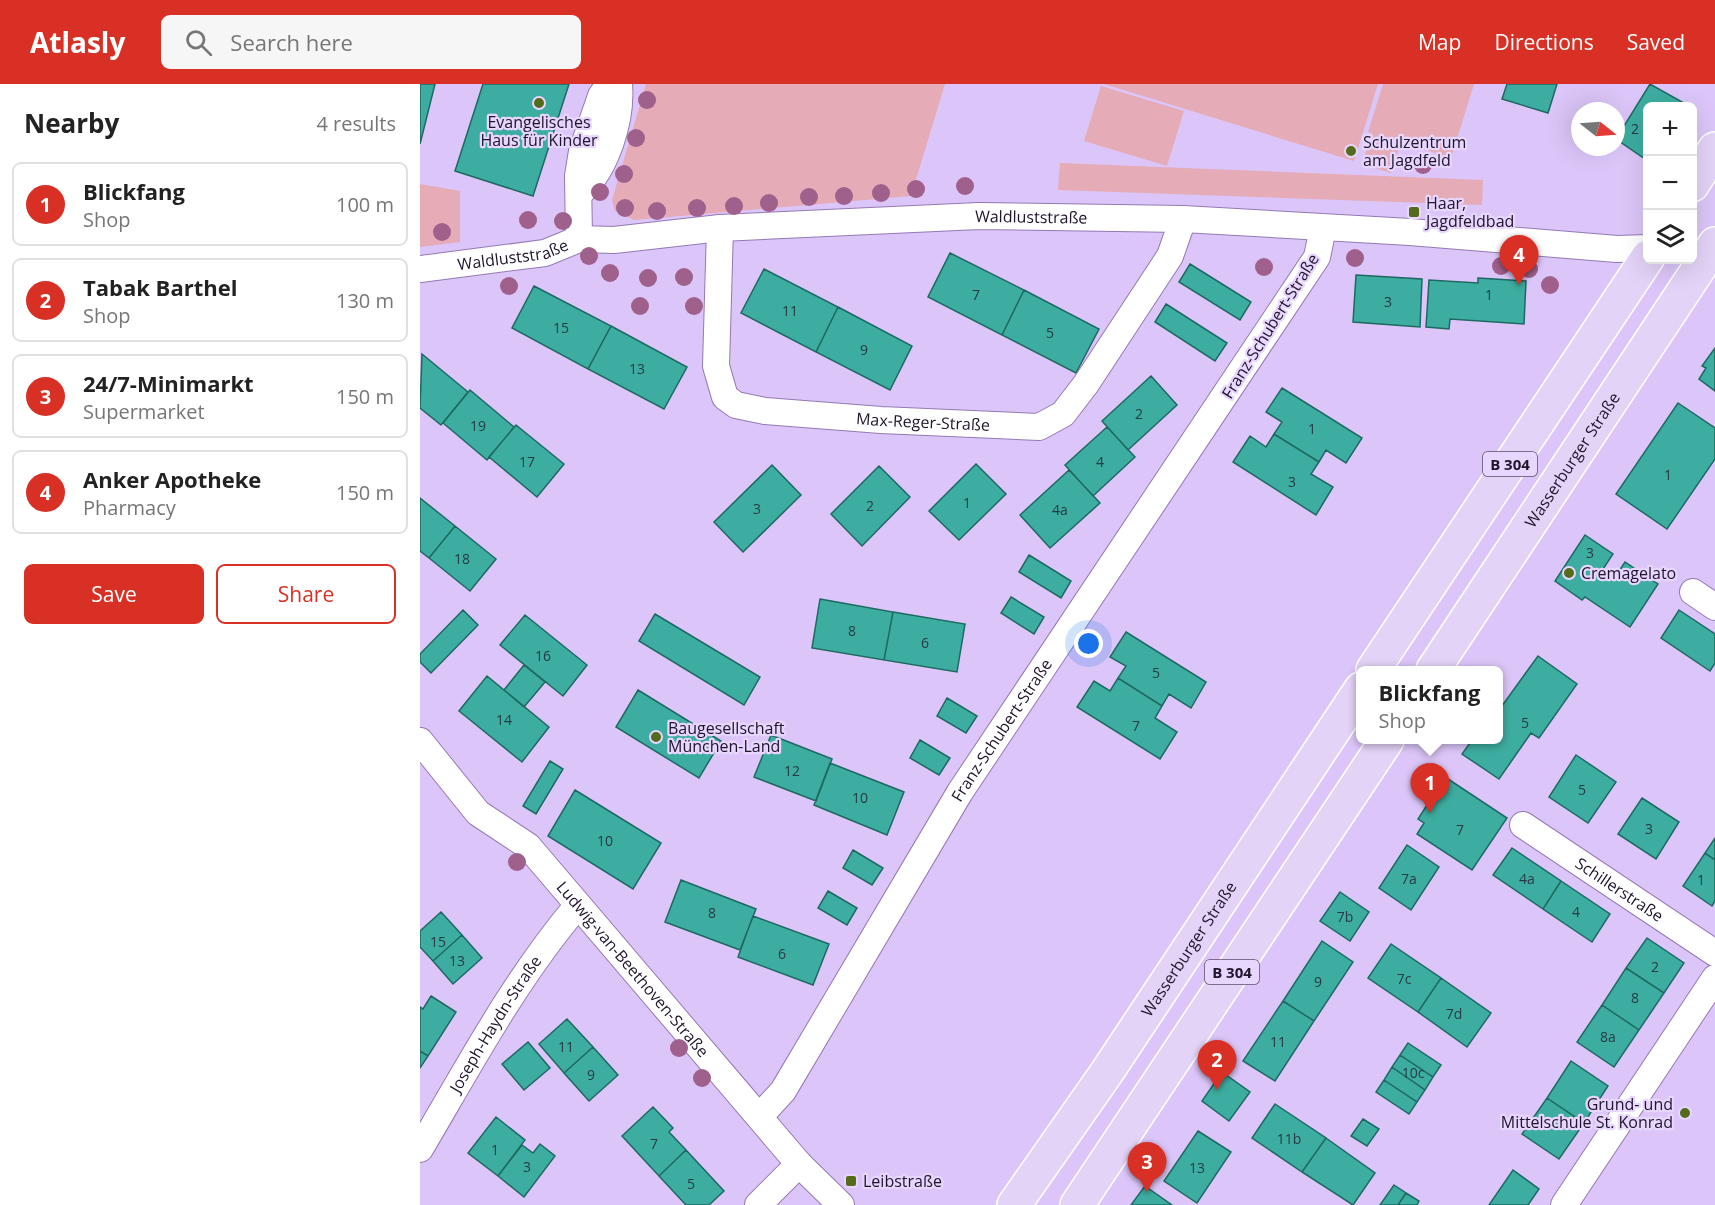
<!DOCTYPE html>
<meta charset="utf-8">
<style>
body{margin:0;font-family:"Open Sans",sans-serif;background:#f6f6f6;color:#222}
.controls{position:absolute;right:18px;top:18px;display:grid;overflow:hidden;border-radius:9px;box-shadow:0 6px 24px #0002}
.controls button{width:54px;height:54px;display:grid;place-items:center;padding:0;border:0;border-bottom:2px solid #e0e0e0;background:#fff;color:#222;font:30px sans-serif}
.compass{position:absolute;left:1151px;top:18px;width:54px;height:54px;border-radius:50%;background:#fff;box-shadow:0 6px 24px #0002;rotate:107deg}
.you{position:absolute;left:669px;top:560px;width:21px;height:21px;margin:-15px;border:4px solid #fff;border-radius:50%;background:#1a73e8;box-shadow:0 0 0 9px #1a73e833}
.badge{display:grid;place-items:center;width:39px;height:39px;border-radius:50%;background:#d93025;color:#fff;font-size:20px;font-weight:700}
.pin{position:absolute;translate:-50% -50px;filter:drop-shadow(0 2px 3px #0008)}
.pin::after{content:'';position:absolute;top:32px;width:21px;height:18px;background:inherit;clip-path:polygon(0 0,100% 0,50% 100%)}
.popup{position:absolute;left:936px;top:582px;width:147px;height:78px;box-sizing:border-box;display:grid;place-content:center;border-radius:9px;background:#fff;filter:drop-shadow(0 2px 4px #0005);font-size:20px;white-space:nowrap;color:#767676}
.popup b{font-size:22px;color:#222}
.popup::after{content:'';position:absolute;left:50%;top:100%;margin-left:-12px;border:12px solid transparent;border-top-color:#fff}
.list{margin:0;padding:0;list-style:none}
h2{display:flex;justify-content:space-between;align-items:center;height:78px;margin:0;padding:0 24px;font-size:26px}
h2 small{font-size:20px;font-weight:400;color:#767676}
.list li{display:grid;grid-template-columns:39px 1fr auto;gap:18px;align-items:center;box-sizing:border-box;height:84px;margin:0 12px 12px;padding:0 12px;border:2px solid #e0e0e0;border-radius:9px}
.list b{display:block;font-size:22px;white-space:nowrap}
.list p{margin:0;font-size:20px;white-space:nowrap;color:#767676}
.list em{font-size:20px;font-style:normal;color:#767676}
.actions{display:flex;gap:12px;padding:18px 24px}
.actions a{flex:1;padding:14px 0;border:2px solid #d93025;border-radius:9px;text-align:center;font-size:21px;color:#d93025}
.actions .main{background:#d93025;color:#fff}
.icon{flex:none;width:33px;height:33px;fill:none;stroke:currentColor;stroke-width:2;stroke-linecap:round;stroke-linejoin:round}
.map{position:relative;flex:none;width:1295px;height:1121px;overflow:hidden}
header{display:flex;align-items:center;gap:36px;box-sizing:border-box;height:84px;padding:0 30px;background:#d93025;color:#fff}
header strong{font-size:28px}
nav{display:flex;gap:33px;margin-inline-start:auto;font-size:21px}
.search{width:420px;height:54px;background:#f6f6f6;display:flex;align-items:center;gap:15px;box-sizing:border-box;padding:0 21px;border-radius:9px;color:#767676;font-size:22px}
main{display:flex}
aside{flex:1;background:#fff}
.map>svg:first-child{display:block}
.green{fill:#e5abb7}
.building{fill:#3eada1;stroke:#1d6961;stroke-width:1.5}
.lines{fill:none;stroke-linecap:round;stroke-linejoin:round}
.minor-casing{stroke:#9479b4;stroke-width:28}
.primary-casing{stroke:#fff;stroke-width:36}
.minor{stroke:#fff;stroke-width:26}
.primary{stroke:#e3d3f7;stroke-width:33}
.tree{fill:#a0608c}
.poi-dot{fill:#536b1b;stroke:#e7d6fd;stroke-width:2}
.labels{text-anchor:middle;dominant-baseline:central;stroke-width:4.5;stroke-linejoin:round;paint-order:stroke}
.number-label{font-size:14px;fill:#273a48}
.shield{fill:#e7d6fd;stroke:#5b4e6a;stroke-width:1.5}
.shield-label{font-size:15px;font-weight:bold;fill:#1f142b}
.poi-label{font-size:16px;fill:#1f142b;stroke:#e7d6fd;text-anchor:start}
.street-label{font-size:16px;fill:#1f142b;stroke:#e7d6fd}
</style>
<header>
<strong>Atlasly</strong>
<div class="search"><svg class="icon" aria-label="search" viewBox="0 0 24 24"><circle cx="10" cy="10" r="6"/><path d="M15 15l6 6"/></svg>Search here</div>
<nav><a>Map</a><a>Directions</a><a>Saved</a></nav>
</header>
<main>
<aside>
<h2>Nearby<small>4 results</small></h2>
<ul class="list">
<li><span class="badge">1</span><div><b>Blickfang</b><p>Shop</p></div><em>100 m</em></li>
<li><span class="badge">2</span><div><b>Tabak Barthel</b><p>Shop</p></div><em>130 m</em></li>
<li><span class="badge">3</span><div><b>24/7-Minimarkt</b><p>Supermarket</p></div><em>150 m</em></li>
<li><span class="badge">4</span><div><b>Anker Apotheke</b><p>Pharmacy</p></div><em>150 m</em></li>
</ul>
<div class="actions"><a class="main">Save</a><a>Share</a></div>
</aside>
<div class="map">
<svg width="1295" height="1121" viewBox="0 0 1295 1121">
<rect width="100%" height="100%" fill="#dcc6f9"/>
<path class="green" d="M226 0H525L491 112 214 136 195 127 192 116Z
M684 0H958L934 77Z
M963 0H1054L1031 74 981 58 971 89 942 80 952 49 948 48Z
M681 2 764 27 747 82 664 57Z
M640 79 1063 96 1062 121 638 106Z
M0 100 40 107V158L0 163Z"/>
<path class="building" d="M0 0H15L0 60Z
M63 0H149L113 112 35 87Z
M1087 0H1137L1128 29 1082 15Z
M1230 0 1264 19 1263 22H1228V77L1196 55Z
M530 169 604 206 582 251 508 213Z
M770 180 831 218 820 236 759 198Z
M344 185 418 223 396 268 321 229Z
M936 191 1002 195 1000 243 933 238Z
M1058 194 1106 197 1104 240 1030 235 1029 245 1006 243 1009 196 1058 199Z
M114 202 191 242 168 285 92 244Z
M604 206 679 245 656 289 582 251Z
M746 220 807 259 795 277 735 238Z
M418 223 492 262 470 306 396 268Z
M191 242 267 283 244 325 168 285Z
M1295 264V307L1279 295 1286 284 1282 282Z
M2 270 48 308 21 341 0 324Z
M731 292 757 321 708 366 682 337Z
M862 304 942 354 926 379 906 366 899 378 854 350 862 338 846 328Z
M50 306 94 343 67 376 23 339Z
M1258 319 1295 344V375L1247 445 1196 410Z
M96 341 144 380 117 413 69 373Z
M687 343 715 373 673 412 645 381Z
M854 350 899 378 891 390 913 403 896 431 813 378 830 352 846 363Z
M556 380 586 410 539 456 509 427Z
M352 381 381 411 323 468 294 438Z
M459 382 490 413 442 462 411 430Z
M649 386 680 419 630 464 600 431Z
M0 414 35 442 9 474 0 467Z
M35 442 76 475 50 507 9 474Z
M1165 451 1193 470 1181 488 1193 496 1205 478 1238 500 1210 543 1165 513 1162 516 1135 497Z
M609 471 651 497 641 514 599 488Z
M591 513 624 533 614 550 581 529Z
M400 515 473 528 464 576 392 564Z
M43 526 58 541 11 589 0 578V570Z
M1259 526 1295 550V579L1290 587 1241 554Z
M473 528 545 540 537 588 464 576Z
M235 530 340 593 324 621 219 557Z
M105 531 167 581 143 612 80 561Z
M706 548 786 598 771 624 749 610 742 622 698 594 706 582 690 573Z
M1118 572 1157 600 1119 654 1111 649 1079 695 1042 670 1052 656H1079V626Z
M104 581 125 598 104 623 84 606Z
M67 592 129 643 102 678 39 627Z
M698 594 742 622 735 634 757 648 740 675 657 623 674 597 690 607Z
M218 606 301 657 279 694 196 643Z
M527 614 557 632 546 649 517 632Z
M351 651 412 675 396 717 334 693Z
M500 656 530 674 519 691 490 674Z
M1156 671 1196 698 1168 739 1129 713Z
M130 677 143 685 116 730 103 722Z
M410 679 484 708 467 751 394 721Z
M1025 693 1087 734 1052 786 997 750 1004 739 998 735Z
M155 706 241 759 213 805 128 752Z
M1222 714 1259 738 1236 775 1198 750Z
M1295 754V776L1285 769Z
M987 761 1019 783 991 826 959 804Z
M1092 764 1141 797 1123 825 1073 791Z
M433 766 463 784 452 801 423 784Z
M1285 769 1295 776V817L1292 822 1263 802Z
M261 796 336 825 320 866 245 838Z
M1141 797 1190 830 1172 858 1123 825Z
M408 807 437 824 427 841 398 824Z
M920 808 949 828 930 857 900 837Z
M21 828 42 851 13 877 0 863V847Z
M333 832 409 860 393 901 318 873Z
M42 851 62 874 33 900 13 877Z
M1227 854 1264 879 1244 909 1206 884Z
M902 857 933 878 894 937 863 917Z
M971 860 1021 894 998 928 948 894Z
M1206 884 1244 909 1219 946 1182 921Z
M1021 894 1071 929 1047 963 998 928Z
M11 912 36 928 8 972 0 967V923L3 925Z
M863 917 894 937 855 997 823 977Z
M1182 921 1219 946 1194 983 1157 958Z
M147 935 173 963 144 989 119 960Z
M108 958 130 984 104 1006 82 980Z
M988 959 1021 981 1013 993 980 971Z
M173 963 198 991 169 1017 144 989Z
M0 967 8 972 0 984Z
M980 971 1013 993 1005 1006 972 983Z
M1151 977 1188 1002 1164 1039 1127 1014Z
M972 983 1005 1006 997 1018 964 996Z
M802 988 830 1008 809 1037 782 1017Z
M964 996 997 1018 989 1030 956 1008Z
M1127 1014 1164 1039 1139 1075 1102 1050Z
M855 1020 906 1054 882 1088 832 1054Z
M233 1023 253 1044 249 1048 266 1066 239 1092 202 1052Z
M76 1033 105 1056 78 1092 48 1069Z
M943 1035 959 1045 947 1062 931 1052Z
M778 1047 811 1068 777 1119 744 1097Z
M906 1054 955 1089 933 1121 882 1088Z
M120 1060 135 1072 104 1113 78 1092 102 1061 113 1069Z
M266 1066 304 1107 289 1121H266L239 1092Z
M1093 1086 1119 1105 1108 1121H1069Z
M974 1101 986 1109 978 1121H960Z
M725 1102 752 1121H711Z
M986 1109 999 1117 997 1121H978Z"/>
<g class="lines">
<g class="minor-casing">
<g id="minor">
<path d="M160 109C187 84 202 35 199 0"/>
<path id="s1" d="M300 144 296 282 305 313 316 321 345 327 461 336 619 343 643 330 666 300 750 172 763 135"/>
<path d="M159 155 158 92 162 67 181 12 189 0"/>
<path id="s2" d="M0 185 125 169 159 155 194 156 300 144 559 132 763 135 990 148 1197 165 1228 164"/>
<path d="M1273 508 1295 523"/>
<path id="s3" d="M0 657 58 729 108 762 379 1080 421 1121"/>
<path id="s4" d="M1103 741 1295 869"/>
<path id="s5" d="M340 1032 363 1007 540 708 897 173 903 144"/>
<path id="s6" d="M0 1065C49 982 95 895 158 821"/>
<path d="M338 1121 379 1080"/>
<path d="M1144 1121 1295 894"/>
</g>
</g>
<g class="primary-casing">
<g id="primary">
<path d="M1272 101 1295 65"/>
<path d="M953 586 1228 173"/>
<path id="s7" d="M1013 586 1295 160"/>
<path id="s8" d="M594 1121 687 988 941 605"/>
<path d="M657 1121 967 656"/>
</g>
</g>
<use href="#minor" class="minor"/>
<use href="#primary" class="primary"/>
</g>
<g class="tree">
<circle cx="227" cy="16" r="9"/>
<circle cx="216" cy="54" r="9"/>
<circle cx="1003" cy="81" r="9"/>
<circle cx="204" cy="90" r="9"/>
<circle cx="545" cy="102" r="9"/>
<circle cx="496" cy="105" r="9"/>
<circle cx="180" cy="108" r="9"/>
<circle cx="461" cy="109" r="9"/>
<circle cx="424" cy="112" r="9"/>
<circle cx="389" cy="113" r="9"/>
<circle cx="349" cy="119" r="9"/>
<circle cx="314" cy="122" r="9"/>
<circle cx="205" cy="124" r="9"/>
<circle cx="277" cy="124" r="9"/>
<circle cx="237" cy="127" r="9"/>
<circle cx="108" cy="136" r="9"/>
<circle cx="143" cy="137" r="9"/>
<circle cx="22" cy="148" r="9"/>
<circle cx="169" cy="172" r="9"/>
<circle cx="935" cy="174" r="9"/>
<circle cx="1081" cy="182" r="9"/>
<circle cx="844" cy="183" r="9"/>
<circle cx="1109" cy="185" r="9"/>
<circle cx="190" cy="189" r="9"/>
<circle cx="264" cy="193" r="9"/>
<circle cx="228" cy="194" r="9"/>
<circle cx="1130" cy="201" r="9"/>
<circle cx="89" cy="202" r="9"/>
<circle cx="220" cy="222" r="9"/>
<circle cx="274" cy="222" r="9"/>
<circle cx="97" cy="778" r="9"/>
<circle cx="259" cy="964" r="9"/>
<circle cx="282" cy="994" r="9"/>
</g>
<g class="poi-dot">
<circle cx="119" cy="19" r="6"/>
<circle cx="931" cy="67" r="6"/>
<rect x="988" y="122" width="12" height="12" rx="3"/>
<circle cx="1149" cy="489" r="6"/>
<circle cx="236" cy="653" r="6"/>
<circle cx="1265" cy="1029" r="6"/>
<rect x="425" y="1091" width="12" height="12" rx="3"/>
</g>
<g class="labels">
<g class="number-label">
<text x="1215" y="44">2</text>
<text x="556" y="210">7</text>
<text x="1069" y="210">1</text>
<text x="968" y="217">3</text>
<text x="370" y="226">11</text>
<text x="141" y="243">15</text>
<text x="630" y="248">5</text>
<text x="444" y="265">9</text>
<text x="217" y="284">13</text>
<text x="719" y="329">2</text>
<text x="58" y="341">19</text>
<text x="892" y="344">1</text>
<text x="107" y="377">17</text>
<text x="680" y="377">4</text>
<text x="1248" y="390">1</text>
<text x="872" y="397">3</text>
<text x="547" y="418">1</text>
<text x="450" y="421">2</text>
<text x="337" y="424">3</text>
<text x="640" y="425">4a</text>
<text x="1170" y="468">3</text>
<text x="42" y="474">18</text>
<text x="432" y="546">8</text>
<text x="505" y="558">6</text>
<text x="123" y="571">16</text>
<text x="736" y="588">5</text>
<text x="84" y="635">14</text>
<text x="1105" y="638">5</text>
<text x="716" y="641">7</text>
<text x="372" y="686">12</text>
<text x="1162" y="705">5</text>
<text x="440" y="713">10</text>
<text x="1229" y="744">3</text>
<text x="1040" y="745">7</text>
<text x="185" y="756">10</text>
<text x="989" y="794">7a</text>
<text x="1107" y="794">4a</text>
<text x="1281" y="795">1</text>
<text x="1156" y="827">4</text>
<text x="292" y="828">8</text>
<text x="925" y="832">7b</text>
<text x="18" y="857">15</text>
<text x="362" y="869">6</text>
<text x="37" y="876">13</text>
<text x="1235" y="882">2</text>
<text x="984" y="894">7c</text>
<text x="898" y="897">9</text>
<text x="1215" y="913">8</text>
<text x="1034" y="929">7d</text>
<text x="1188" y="952">8a</text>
<text x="858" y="957">11</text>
<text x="146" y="962">11</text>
<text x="993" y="988">10c</text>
<text x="171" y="990">9</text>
<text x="869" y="1054">11b</text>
<text x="234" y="1059">7</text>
<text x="75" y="1065">1</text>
<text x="107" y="1082">3</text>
<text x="777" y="1083">13</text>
<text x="271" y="1099">5</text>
</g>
<g class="shield">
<rect x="1063" y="368" width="54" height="24" rx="4.5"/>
<rect x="785" y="876" width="54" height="24" rx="4.5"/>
</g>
<g class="shield-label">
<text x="1090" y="380">B 304</text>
<text x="812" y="888">B 304</text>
</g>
<g class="poi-label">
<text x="119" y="38" text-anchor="middle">Evangelisches<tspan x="119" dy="18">Haus für Kinder</tspan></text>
<text x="943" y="58">Schulzentrum<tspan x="943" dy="18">am Jagdfeld</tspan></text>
<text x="1006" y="119">Haar,<tspan x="1006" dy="18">Jagdfeldbad</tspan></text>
<text x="1161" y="489">Cremagelato</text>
<text x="248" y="644">Baugesellschaft<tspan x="248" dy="18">München-Land</tspan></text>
<text x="1253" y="1020" text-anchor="end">Grund- und<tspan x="1253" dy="18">Mittelschule St. Konrad</tspan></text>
<text x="443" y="1097">Leibstraße</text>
</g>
<g class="street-label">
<text stroke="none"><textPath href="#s2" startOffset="616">Waldluststraße</textPath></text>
<text stroke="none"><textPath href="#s2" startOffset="94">Waldluststraße</textPath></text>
<text transform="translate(850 242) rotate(-58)">Franz-Schubert-Straße</text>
<text stroke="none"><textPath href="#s1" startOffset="372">Max-Reger-Straße</textPath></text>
<text stroke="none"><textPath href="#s7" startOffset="252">Wasserburger Straße</textPath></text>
<text stroke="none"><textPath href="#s5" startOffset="456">Franz-Schubert-Straße</textPath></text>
<text stroke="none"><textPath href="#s4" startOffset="116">Schillerstraße</textPath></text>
<text stroke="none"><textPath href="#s8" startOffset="310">Wasserburger Straße</textPath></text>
<text stroke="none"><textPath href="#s3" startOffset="314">Ludwig-van-Beethoven-Straße</textPath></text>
<text stroke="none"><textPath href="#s6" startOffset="146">Joseph-Haydn-Straße</textPath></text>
</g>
</g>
</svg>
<div class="controls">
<button>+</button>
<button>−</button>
<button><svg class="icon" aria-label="layers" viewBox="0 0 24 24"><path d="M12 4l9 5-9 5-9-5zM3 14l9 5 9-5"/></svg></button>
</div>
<svg class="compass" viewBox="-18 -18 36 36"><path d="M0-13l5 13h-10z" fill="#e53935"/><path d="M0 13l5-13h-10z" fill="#767676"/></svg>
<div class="you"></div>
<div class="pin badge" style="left:1010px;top:729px">1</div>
<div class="popup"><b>Blickfang</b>Shop</div>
<div class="pin badge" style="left:797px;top:1006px">2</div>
<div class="pin badge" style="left:727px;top:1108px">3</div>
<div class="pin badge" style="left:1099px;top:201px">4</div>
</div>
</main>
